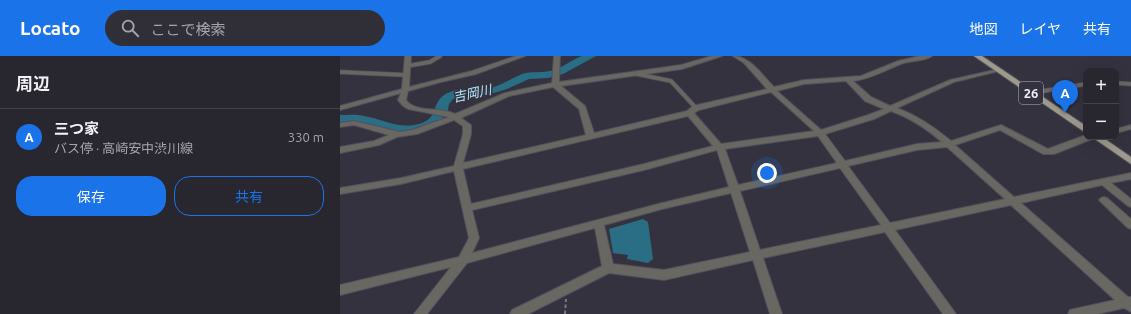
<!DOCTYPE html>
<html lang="ja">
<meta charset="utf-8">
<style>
body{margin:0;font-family:Ubuntu,"Noto Sans JP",sans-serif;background:#302e37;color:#f1f3f6}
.controls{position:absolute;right:12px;top:12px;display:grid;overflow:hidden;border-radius:8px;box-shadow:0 4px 16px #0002}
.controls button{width:36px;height:36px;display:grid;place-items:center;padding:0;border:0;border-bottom:1px solid #44434b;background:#28262f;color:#f1f3f6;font:20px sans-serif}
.you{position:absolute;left:427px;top:117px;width:14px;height:14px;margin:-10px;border:3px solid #fff;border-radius:50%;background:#1a73e8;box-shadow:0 0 0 6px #1a73e833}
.badge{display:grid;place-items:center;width:26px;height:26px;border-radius:50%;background:#1a73e8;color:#fff;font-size:13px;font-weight:700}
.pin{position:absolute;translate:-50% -33px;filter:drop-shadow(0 1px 2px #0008)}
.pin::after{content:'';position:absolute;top:21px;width:14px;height:12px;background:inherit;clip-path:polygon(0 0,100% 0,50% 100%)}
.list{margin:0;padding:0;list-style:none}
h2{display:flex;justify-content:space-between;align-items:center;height:52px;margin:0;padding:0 16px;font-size:17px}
h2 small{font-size:13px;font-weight:400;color:#a5a5aa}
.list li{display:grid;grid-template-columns:26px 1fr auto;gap:12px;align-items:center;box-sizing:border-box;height:56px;padding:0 16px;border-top:1px solid #44434b}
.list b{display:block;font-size:15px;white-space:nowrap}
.list p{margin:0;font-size:13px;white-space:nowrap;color:#a5a5aa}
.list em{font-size:13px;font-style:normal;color:#a5a5aa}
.actions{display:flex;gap:8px;padding:12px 16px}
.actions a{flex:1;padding:9px 0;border:1px solid #1a73e8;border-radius:16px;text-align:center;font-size:14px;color:#1a73e8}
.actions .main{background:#1a73e8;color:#fff}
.icon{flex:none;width:22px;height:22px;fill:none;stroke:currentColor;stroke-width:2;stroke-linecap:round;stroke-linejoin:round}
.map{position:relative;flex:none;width:791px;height:258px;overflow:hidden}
header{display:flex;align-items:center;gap:24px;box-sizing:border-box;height:56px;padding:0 20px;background:#1a73e8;color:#fff}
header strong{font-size:19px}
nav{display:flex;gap:22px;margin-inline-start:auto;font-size:14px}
.search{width:280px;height:36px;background:#302e37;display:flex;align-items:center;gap:10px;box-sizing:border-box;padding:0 14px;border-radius:22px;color:#a5a5aa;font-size:15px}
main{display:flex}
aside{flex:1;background:#28262f}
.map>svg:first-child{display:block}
.water{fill:#296e84}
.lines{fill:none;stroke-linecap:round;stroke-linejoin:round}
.river{fill:#296e84;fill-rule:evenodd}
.lane-casing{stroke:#53505c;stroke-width:5}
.street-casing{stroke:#53505c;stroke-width:2}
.primary-casing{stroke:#53505c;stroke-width:2}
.path{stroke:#7b7884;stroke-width:2;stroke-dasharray:3.5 2.5;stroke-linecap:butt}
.lane{stroke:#696761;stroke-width:3.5}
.street{fill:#696761;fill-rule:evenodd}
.primary{fill:#9d998c;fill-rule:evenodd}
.labels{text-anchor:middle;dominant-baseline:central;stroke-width:3;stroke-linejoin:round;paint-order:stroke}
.far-water-label{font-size:13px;font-style:italic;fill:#b1e9fe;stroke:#35323f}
.shield{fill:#35323f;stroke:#b7b6bf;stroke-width:1}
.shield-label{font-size:13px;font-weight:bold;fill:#efeef6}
</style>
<header>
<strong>Locato</strong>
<div class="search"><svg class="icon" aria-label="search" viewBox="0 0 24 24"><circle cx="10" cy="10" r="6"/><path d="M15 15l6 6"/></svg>ここで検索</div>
<nav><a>地図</a><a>レイヤ</a><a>共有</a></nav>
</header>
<main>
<aside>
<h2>周辺<small></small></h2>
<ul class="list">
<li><span class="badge">A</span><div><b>三つ家</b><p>バス停 · 高崎安中渋川線</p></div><em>330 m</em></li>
</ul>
<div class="actions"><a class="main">保存</a><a>共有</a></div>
</aside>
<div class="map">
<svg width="791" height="258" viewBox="0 0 791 258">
<rect width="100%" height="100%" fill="#35323f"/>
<path class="water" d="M303 163 308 166 313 203 308 207 287 203 288 199 273 197 269 173Z"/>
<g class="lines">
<path class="river" d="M242 0H256L223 18 208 22 189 23 167 33 147 39H127L113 43 109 48 108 54 100 66 93 72 78 76 55 78 40 71 23 67H0V59C8 59 17 58 24 60 42 63 56 72 74 69 100 65 90 49 104 39 116 31 132 34 146 33 159 31 170 23 182 18 191 15 201 17 210 15 221 13 231 4 242 0Z"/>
<g class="lane-casing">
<path id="lane" d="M67 10 90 6 100 0
M0 16 66 19
M297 18 331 25 356 52
M776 27 791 28
M691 37 746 28"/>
</g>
<g class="street-casing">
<path id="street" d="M65 0H71L69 31 132 15 176 0H185L136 18 101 26 68 35 66 44C77 58 100 50 115 58L165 37 212 27 214 0H220L219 26 341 9 372 0H382L342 13 221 30 245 50 254 77 347 55 353 50 427 33 404 7 393 0C410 0 422 19 434 31L464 24 521 20 558 5 580 0H592C584 6 571 4 561 8 545 14 531 23 513 25L531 41 550 50 610 24 659 13V15L614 26 557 52C578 60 593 70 611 85L661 69 708 93 746 79V81H753L752 83 714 98H703L660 74 615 89 674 141 791 117V123L771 127 791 143V151L788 150 762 129 681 147 788 241H791V256L784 252 758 258H728L730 254 734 253 775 244 671 149 555 174 616 258H603L545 176 423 202 442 258H430L413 204 324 224 269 217 188 258H170L172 254 262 210 255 172 127 207 87 258H74L111 211 0 239V229L119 201 129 182 114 115 61 128 0 138V132L61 122 114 110 123 78V70L114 64 77 78 57 81 39 89 0 97V91L34 85 49 79 14 69 0 71V67L14 65 60 76 72 74 109 61 68 53 63 50 58 44 61 37 0 54V50L62 33ZM506 25 525 45 544 53 528 59 481 74 437 35 464 28ZM213 31 239 53 246 79 123 107 131 78V69L121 62 169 40ZM431 36 474 75 381 88 354 57 359 54ZM551 55C570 62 586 72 602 86L577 88 505 105 485 78 534 63ZM348 60 373 90 304 108 131 148 123 113ZM478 80 497 107 398 129 385 93ZM607 91 665 143 550 167 508 110 577 94ZM377 94 389 131 322 147 132 197 139 182 132 154 304 114ZM500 112 541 169 420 194 400 135ZM391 137 410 196 324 214 273 208 264 169 322 153Z
M791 69V73L776 77V73Z
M764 141 767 142 791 163V173L788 172 761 146 759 144 761 142Z"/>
</g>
<g class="primary-casing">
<path id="primary" d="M634 0H642L746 70V77Z
M752 81H762L791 101V108Z"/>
</g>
<path class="path" d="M225 258 226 243"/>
<use href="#lane" class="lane"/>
<use href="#street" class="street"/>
<use href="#primary" class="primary"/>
</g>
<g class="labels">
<g class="far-water-label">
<text transform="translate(132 37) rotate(-12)">吉岡川</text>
</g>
<rect class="shield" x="679" y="26" width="24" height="22" rx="3"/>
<g class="shield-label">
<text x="691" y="37">26</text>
</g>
</g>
</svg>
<div class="controls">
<button>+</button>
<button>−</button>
</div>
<div class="you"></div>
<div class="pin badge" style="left:725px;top:57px">A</div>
</div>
</main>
